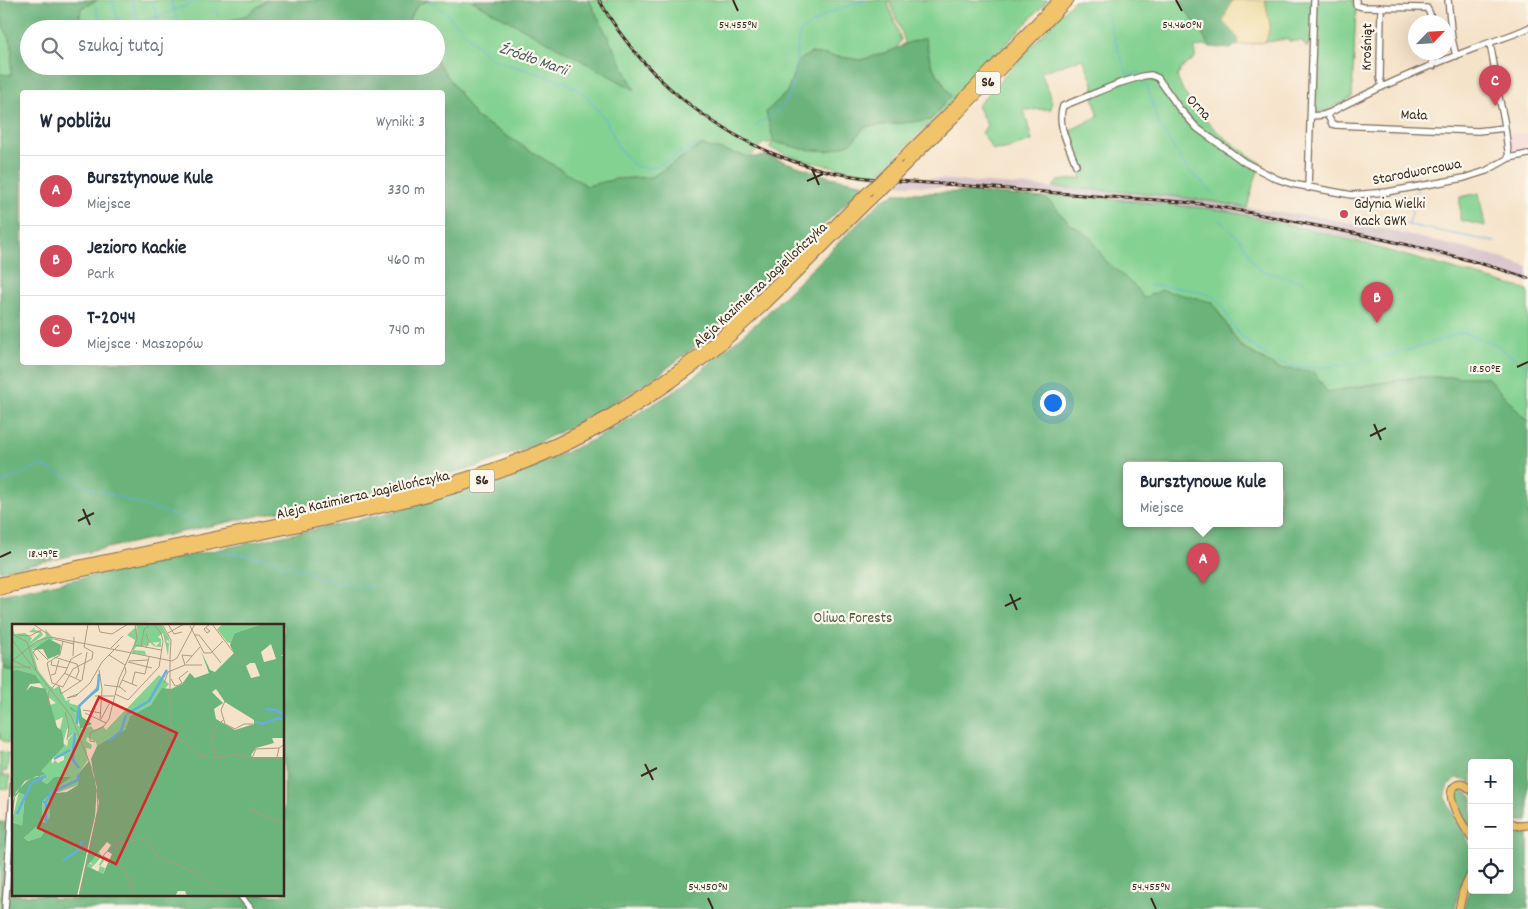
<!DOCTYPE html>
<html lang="pl">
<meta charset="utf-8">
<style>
body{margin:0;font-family:Dekko,sans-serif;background:#f2f2f3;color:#1f2937}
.controls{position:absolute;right:15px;bottom:15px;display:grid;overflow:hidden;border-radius:5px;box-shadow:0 5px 20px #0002}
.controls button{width:45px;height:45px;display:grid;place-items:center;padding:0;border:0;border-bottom:1px solid #e0e1e3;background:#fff;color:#1f2937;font:25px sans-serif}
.compass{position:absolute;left:1408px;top:15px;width:45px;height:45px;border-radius:50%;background:#fff;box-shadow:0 5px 20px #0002;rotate:65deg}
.you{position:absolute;left:1052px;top:402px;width:18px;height:18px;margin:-12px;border:4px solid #fff;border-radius:50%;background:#1a73e8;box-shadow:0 0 0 8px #1a73e833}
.badge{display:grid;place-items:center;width:32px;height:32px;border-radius:50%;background:#d1495b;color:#fff;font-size:16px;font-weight:700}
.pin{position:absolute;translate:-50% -41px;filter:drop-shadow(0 1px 2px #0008)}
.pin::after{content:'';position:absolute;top:26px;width:18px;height:15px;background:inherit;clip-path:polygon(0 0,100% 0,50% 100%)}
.popup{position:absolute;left:1123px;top:462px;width:160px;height:65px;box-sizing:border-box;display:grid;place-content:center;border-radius:5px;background:#fff;filter:drop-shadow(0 1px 4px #0005);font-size:16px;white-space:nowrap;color:#747a83}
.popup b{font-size:19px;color:#1f2937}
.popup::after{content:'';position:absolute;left:50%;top:100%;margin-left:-10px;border:10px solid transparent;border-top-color:#fff}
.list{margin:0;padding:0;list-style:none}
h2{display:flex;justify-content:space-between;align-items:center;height:65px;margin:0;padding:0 20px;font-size:21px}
h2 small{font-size:16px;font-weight:400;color:#747a83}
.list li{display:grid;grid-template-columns:32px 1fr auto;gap:15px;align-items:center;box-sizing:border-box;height:70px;padding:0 20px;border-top:1px solid #e0e1e3}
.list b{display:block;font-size:19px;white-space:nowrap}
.list p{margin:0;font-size:16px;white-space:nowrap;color:#747a83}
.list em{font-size:16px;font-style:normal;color:#747a83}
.icon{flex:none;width:28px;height:28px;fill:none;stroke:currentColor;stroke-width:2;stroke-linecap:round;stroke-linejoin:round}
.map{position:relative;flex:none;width:1528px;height:909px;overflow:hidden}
.search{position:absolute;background:#fff;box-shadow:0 5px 20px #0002;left:20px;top:20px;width:425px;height:55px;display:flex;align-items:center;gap:12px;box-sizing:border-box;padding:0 18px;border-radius:28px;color:#747a83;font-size:19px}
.panel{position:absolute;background:#fff;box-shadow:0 5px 20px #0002;left:20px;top:90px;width:425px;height:275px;border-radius:5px}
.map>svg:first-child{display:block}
.built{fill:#f7cfd1}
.industrial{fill:#d2bdc6}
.green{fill:#84d291;stroke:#607e58;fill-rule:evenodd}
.forest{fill:#6bb47b;stroke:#536f4c;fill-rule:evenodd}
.sand{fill:#eeda9e;stroke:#94825e}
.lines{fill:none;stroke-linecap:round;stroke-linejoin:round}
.stream{stroke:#63b0dd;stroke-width:1}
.minor-casing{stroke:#7c6b5a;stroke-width:8}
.major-casing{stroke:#7c6b5a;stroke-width:9}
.highway-casing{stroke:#7c6b5a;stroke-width:11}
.minor{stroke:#fff;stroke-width:5.5}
.major{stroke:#f1c36a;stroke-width:7}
.highway{stroke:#f1c36a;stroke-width:9}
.rail-casing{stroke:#3b2a1e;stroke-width:3}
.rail{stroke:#fbf7ec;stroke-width:1;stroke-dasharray:4;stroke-linecap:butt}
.highway-bridge-casing{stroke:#7c6b5a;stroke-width:11;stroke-linecap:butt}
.highway-bridge{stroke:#f1c36a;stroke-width:9}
.ticks{fill:none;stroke:#3b2a1e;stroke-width:2}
.poi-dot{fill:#d1495b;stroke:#fbf7ec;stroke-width:2}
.labels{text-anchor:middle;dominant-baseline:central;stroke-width:4.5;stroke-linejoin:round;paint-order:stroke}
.shield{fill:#fbf7ec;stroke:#75685c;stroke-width:1}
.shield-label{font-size:14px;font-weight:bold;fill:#3b2a1e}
.street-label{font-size:15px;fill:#3b2a1e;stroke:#fbf7ec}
.poi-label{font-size:15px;fill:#3b2a1e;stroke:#fbf7ec;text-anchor:start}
.park-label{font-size:15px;fill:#515c40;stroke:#fbf7ec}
.water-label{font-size:16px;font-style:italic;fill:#495961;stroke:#fbf7ec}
.inset-river{fill:none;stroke:#63b0dd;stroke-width:2.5}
.inset-road{fill:none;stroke:#ab9985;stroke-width:1}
.view{fill:#d62828;fill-opacity:0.15;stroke:#d62828;stroke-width:2.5}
.inset-edge{fill:none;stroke:#3b2a1e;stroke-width:2.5}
.ticks-label{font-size:12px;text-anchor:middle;fill:#3b2a1e;stroke:#fbf7ec;stroke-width:4.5;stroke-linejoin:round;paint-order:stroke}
</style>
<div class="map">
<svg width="1528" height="909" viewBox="0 0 1528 909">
<rect width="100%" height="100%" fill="#fbf7ec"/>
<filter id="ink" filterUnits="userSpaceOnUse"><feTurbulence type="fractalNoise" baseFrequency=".02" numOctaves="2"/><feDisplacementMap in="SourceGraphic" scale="10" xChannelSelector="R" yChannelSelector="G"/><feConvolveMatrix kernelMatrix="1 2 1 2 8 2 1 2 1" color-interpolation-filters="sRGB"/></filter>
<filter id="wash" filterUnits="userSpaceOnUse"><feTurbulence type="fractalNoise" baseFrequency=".0096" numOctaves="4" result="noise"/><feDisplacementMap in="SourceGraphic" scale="20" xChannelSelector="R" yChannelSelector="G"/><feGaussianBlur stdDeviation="1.12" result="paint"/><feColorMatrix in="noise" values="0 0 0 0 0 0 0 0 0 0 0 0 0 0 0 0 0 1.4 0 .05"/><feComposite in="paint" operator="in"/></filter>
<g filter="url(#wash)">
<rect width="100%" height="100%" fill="#f5e3c9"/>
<path class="built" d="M1510 133 1528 134V148L1512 152Z"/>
<path class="industrial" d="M900 176 1199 199 1268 211 1320 217 1396 232 1492 255 1528 267V282L1427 255 1351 239 1320 230 1235 212 1057 195 892 184Z"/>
<path class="green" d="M98 0H267L247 15 203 29H78L81 8Z
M430 0H471L634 89 589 0H1048L946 107 877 176 802 160 769 148 773 142 762 144 750 157 701 145 652 177 616 179 587 186 476 117 436 60V29H414L409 19 418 5ZM887 1H889L901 30 905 42 901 46 908 43 925 39 931 64 951 96 930 120 865 127 851 143 828 151 803 149 774 142 766 112 787 92 798 61 811 53 861 60 896 49 901 40Z
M1074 0H1179L1211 47 1204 45 1195 48V58L1182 68 1177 77C1191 115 1228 142 1261 163L1253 185 1247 208C1183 194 1118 192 1053 187L1058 181 1082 178 1067 132 1098 116 1093 96V83L1084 61 1081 59 1041 72 1052 102 1051 109 1024 110 1032 141 1006 149 993 150 982 133 987 125 977 106Z
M1265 0H1312L1310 41 1307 48 1302 41H1289L1288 39 1266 42 1270 25Z
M1316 0H1353V4L1356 10 1352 97 1324 112H1314L1313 98Z
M0 13 2 23 12 45 11 76 0 74Z
M1479 193 1485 226 1460 220V197Z
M1049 196 1100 198 1222 210 1325 233 1528 290V422L1487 377H1416L1327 392 1314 372 1277 368 1240 345 1212 302 1143 299 1105 260 1080 230 1069 223 1052 204 1045 198Z
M0 665 14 669V722L8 743 0 739Z
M0 751 9 754 7 771H3L2 776H10L9 789 0 788Z"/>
<path class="forest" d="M0 0H98L81 8 78 29H29V66H436V60L476 117 587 186 616 179 652 177 701 145 750 157 768 156 830 177 866 184 731 315 696 346 656 377 597 413 528 448 479 466 370 494 308 505 0 571V74L11 75 12 45 2 23ZM442 92V362H22V92Z
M267 0H430L418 5 409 19 414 29H203L247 15Z
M471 0H589L635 90Z
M1179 0H1233L1229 6 1239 42 1231 49 1211 47Z
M925 38 931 64 951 96 930 120 865 127 851 143 828 151 803 149 774 142 766 112 787 92 798 61 811 53 861 60 896 49 908 43Z
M973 192 1045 198 1052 204 1069 223 1089 236 1105 260 1138 289 1143 298 1162 290 1212 302 1240 346 1277 368 1314 372 1327 392 1416 377H1487L1528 422V821H1517L1509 817V763H1472V784L1465 780 1457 778 1448 785 1445 794 1446 800 1468 840 1472 851 1471 863 1459 889 1455 909H0V822L14 823V895H52V899L82 900V895H284V625H14V668L0 665V595L340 524 403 509 513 476 597 438 670 394 697 374 760 320 883 199 897 193ZM1127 465H1279V523H1127Z
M1461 789 1472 796V831L1454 797 1455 792Z
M1509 827 1519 830 1528 829V909H1464L1466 898 1472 882V890H1509Z"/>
<path class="sand" d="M1233 0H1265L1270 25 1266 42 1236 46 1239 42 1238 38 1223 22 1229 6Z"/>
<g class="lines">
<path class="stream" d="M112 0 121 29
M132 0 141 29
M152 0 161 29
M171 0 180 29
M213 0 218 16
M428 0 445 12 491 59 565 82 584 93 606 120 618 147 626 157 635 166 646 168 657 166 697 144
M96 7 102 29
M1106 14 1126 71 1128 75 1141 72
M128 29 200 0
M1143 79 1148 89 1159 125 1186 167 1192 174 1206 185 1211 192
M755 126C765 119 778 112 786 102 796 88 795 50 800 32L830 12 866 0
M1221 220C1225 228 1231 231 1238 237 1247 246 1250 260 1259 270L1303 282
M1378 222V221L1409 225 1495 242
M1409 225 1412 212 1410 206 1403 204 1404 199 1420 190
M1149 285C1164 287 1206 289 1216 299 1225 307 1230 324 1239 334 1248 342 1268 358 1280 363 1321 379 1418 350 1458 333H1464L1481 339
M1484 340 1495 344 1528 368
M79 482 95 489
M0 484 40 465 72 479
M99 491 198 523
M218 552 268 559 284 567 289 564 297 570H304L321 579 343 582 358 588 376 586"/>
</g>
</g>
<g filter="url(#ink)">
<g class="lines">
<g class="minor-casing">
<path id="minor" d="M1356 0V5L1362 7 1427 8 1430 14V22
M1448 0 1452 39 1456 56
M1381 7 1380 78 1382 87
M1490 43 1494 65V74L1504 120 1509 158
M1431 52 1433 66
M1327 114 1332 124 1336 125 1478 131 1505 128
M1311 116 1323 115 1331 112C1378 87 1428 66 1478 47 1495 40 1512 36 1528 28
M1076 165C1070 148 1056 125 1063 106L1120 83 1143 76 1151 75 1158 78 1179 108 1197 128 1244 162 1277 179 1292 184 1352 195 1387 192 1464 178 1486 171 1509 158 1528 154
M1308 188 1314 0
M240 895 251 909
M5 909 14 779"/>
</g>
<g class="major-casing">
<path id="major" d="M1472 791C1467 786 1461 781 1455 786 1442 796 1466 829 1472 839
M1509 822 1519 826 1528 825
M1459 909 1463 891 1472 872"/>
</g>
<g class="highway-casing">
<path id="highway" d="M896 164 953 108 1058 0
M906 165 959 113 1069 0
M0 582C96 562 192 542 288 521 398 497 509 474 607 416 642 395 677 372 708 346 764 298 815 244 867 192
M0 590C95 568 191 549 287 529 405 504 524 478 628 412 657 394 686 374 713 352 771 303 823 246 877 194"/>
</g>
<use href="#minor" class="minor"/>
<use href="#major" class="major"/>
<use href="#highway" class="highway"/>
<g class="rail-casing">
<path id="rail" d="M599 0C648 87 734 150 831 172 872 181 915 182 957 185 1007 189 1057 193 1108 197 1136 199 1165 200 1193 203 1232 208 1270 217 1307 224 1382 238 1456 254 1528 278"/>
</g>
<use href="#rail" class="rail"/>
<g class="highway-bridge-casing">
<path id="highway-bridge" d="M867 192 896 164
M877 194 906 165"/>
</g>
<use href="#highway-bridge" class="highway-bridge"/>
</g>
</g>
<path class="ticks" d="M733 0 738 11M1176 0 1182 11M812 169 819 185M807 181 823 174M1517 367 1528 362M1374 424 1381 440M1370 436 1386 428M83 509 90 525M78 521 94 513M0 557 11 552M1010 594 1017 610M1005 606 1021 598M645 764 653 780M641 776 657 768M708 898 713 909M1151 898 1156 909"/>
<circle class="poi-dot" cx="1344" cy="214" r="5"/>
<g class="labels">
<g class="shield">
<rect x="975.5" y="71.5" width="25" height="23" rx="4"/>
<rect x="469.5" y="469.5" width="25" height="23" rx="4"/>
</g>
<g class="shield-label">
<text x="988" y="83">S6</text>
<text x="482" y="481">S6</text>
</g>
<g class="street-label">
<text transform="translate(1368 47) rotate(-89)">Krośniąt</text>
<text transform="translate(1198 108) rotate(46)">Orna</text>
<text transform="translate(1414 116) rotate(2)">Mała</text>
<text transform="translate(1417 173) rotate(-11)">Starodworcowa</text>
<text transform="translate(761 286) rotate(-43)">Aleja Kazimierza Jagiellończyka</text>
<text transform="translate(363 496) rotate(-13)">Aleja Kazimierza Jagiellończyka</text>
</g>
<g class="poi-label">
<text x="1354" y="205">Gdynia Wielki<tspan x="1354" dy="17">Kack GWK</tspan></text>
</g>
<g class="park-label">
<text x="853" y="619">Oliwa Forests</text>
</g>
<g class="water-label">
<text transform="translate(533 60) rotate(19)">Źródło Marii</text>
</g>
</g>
<g transform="translate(12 624)">
<rect width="272" height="272" fill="#f5e3c9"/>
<path d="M124 0H149L157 14 158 22 156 16 154 17 157 20 156 32 151 9 146 13 149 15V23L139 22H142L139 20 140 18 144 22 148 18 137 19 136 12V20L138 21 124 23 122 26 133 27 134 31 120 29 123 16 115 11 124 3 126 9ZM211 0H250L223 9 221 20 215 18 205 5ZM23 3 22 6 29 7 31 11 18 21 34 12 33 5 42 15 20 25 26 46 37 61 42 65 47 62 54 77 58 75 57 79 67 82 65 89 61 85 58 86H61L63 89H66L64 98 69 105 79 102 82 106 91 102 94 106 147 51 157 60 139 81 118 92 113 106 97 118 85 122 84 118 75 113 74 117 80 121 79 125 74 124 76 136 67 149 66 161 44 169 43 165 58 153H42L35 160 30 157 33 154 25 151 39 134 40 140 43 136 46 139 52 136V132L39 133 53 120 55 123 56 116 62 109 56 114V104L55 105 51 119 48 105 51 93 43 97 38 81 44 79 36 73 35 66 26 65 31 64 24 53 0 47 1 6 3 10 13 9 20 14 18 18 28 9 17 8ZM7 167 13 170 10 203 0 197ZM36 172 38 193 34 199 30 197V178ZM24 203 33 206 29 213 16 217 12 214ZM86 227 90 232 84 239 87 241 91 233 94 234 88 242 93 244 91 250 86 248 88 242 84 239 79 244 75 242 76 239 81 241 77 237Z" fill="#84d291"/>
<path d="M250 0H272V30L269 32H273L272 114H260L262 119 244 124 239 131 240 133H272V272H175L173 267H166L163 272H67L87 179 79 135 85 122 113 106 118 92 139 81 150 64 159 65 170 60 178 49 183 54 197 49 189 27 198 46 203 48 222 29 218 21 223 9ZM259 20 264 35 252 38 249 28ZM238 39H243L248 52 239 54 234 42ZM204 65 213 78 242 96V100L223 106 204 95 202 85 211 79 200 68ZM95 218 99 221 95 227 100 230 91 250 75 242ZM37 15 49 21 48 30 36 35 31 25 20 26ZM5 46 23 51 29 59 18 60 14 67 19 62 34 65 45 103 50 107 52 122 29 147 33 150 13 157 0 175V47ZM87 48V66L68 81 70 93 80 100 68 105 66 90 58 85 59 83 65 88 68 81 84 66ZM77 137 85 163 83 192 65 272H0V198L10 202 13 171 7 168 3 173 0 197V180L4 168 15 157 25 152 33 153 30 157 35 160 42 153H59L43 165 44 169 55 168 66 161 67 149ZM36 172 38 193 33 199 30 197V178ZM24 203 33 206 29 213 16 217 12 214Z" fill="#6bb47b" fill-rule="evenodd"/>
<path class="inset-river" d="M253 85 264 86 273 92M115 90 137 77 155 46M243 98 250 100 266 94 273 96M65 100 67 82 86 64 87 50M97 117 109 107 114 91M61 127 63 109M61 128V136L67 144M42 135 58 126M19 159 34 152M30 177 34 179V199M33 179 40 168 66 156V150M5 190 19 160M51 237 68 225 70 217"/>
<path class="inset-road" d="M21 0 37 11M150 0 159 16 158 34M156 0 162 10 170 8M200 0 232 42M86 1 88 8 100 10M178 2 192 29H199M194 4 198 7 195 9 192 5 198 0M156 9 172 0M0 10 15 18 24 46M100 10 116 0M134 10 137 17 134 24M6 11 18 12 29 6M182 11H187L209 39M42 15 62 20M0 16 59 92 85 157 86 185 67 272M25 17 39 13 160 37 165 34 183 0M51 17 48 31 35 39 40 59 51 63 61 45 80 35 81 28 72 23 76 0M123 21 149 26M129 23 132 5 137 2M99 24 111 12M199 29 211 17M97 31 113 41M61 32 62 13M42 33 65 40 67 47 64 54M158 34V105L152 111 170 117 187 132 206 134 221 130 240 134H273M0 36 19 45M26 36 21 28 25 25 36 36M0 37 25 17M40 37 39 41 55 44M117 37 136 36M116 38 140 44M174 39 188 23M173 41 170 31 180 32M0 43H19M87 46 90 65 88 96M52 49 69 57M39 51 43 50 47 36M159 55 163 62 167 61 170 59 167 54 176 47M110 56 125 62M152 59 156 48 173 41H190M120 60 123 48 133 50 137 33M92 61 108 63 114 68M47 62 49 70 70 56 75 28M107 63 114 48 113 43M66 70 55 74 64 72 66 70 78 59 90 38 107 21M103 70 116 76 147 43 151 17 149 9 141 0M83 72H102M213 77 209 86 213 100 223 105 232 100H241M37 81 36 69 53 49 59 35 70 29M71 86 89 89M53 88 57 103 55 116M73 89 94 99M89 95 97 80M83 118 78 117V109L91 103 97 95 107 55 125 15 123 0M265 133 267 124 273 120M203 134 200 108 211 96M240 134 244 125 267 124M244 187 239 183V186L273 200M123 272 112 244 91 232 101 221 134 214 145 232 186 250 203 265 215 266 219 272"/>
<path class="view" d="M87 73 165 109 104 240 26 204Z"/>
<rect width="272" height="272" class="inset-edge"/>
</g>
<g class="ticks-label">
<text x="738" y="28">54.455°N</text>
<text x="1182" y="28">54.460°N</text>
<text x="1485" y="372">18.50°E</text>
<text x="43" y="557">18.49°E</text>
<text x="708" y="890">54.450°N</text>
<text x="1151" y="890">54.455°N</text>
</g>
</svg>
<div class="controls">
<button>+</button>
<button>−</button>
<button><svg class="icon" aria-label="locate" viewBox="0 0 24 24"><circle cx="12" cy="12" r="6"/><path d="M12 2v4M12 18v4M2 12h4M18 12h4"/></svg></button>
</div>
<svg class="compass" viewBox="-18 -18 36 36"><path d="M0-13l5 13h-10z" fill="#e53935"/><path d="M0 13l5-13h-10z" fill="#747a83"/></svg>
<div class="you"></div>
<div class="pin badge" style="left:1203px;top:584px">A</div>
<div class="popup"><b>Bursztynowe Kule</b>Miejsce</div>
<div class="pin badge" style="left:1377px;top:323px">B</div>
<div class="pin badge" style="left:1495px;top:106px">C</div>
<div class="search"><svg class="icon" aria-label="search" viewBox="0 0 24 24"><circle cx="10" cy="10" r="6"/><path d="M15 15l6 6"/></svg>Szukaj tutaj</div>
<section class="panel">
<h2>W pobliżu<small>Wyniki: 3</small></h2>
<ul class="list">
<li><span class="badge">A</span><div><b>Bursztynowe Kule</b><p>Miejsce</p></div><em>330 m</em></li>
<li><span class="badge">B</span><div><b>Jezioro Kackie</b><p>Park</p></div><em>460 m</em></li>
<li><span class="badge">C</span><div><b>T-2044</b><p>Miejsce · Maszopów</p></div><em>740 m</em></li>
</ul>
</section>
</div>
